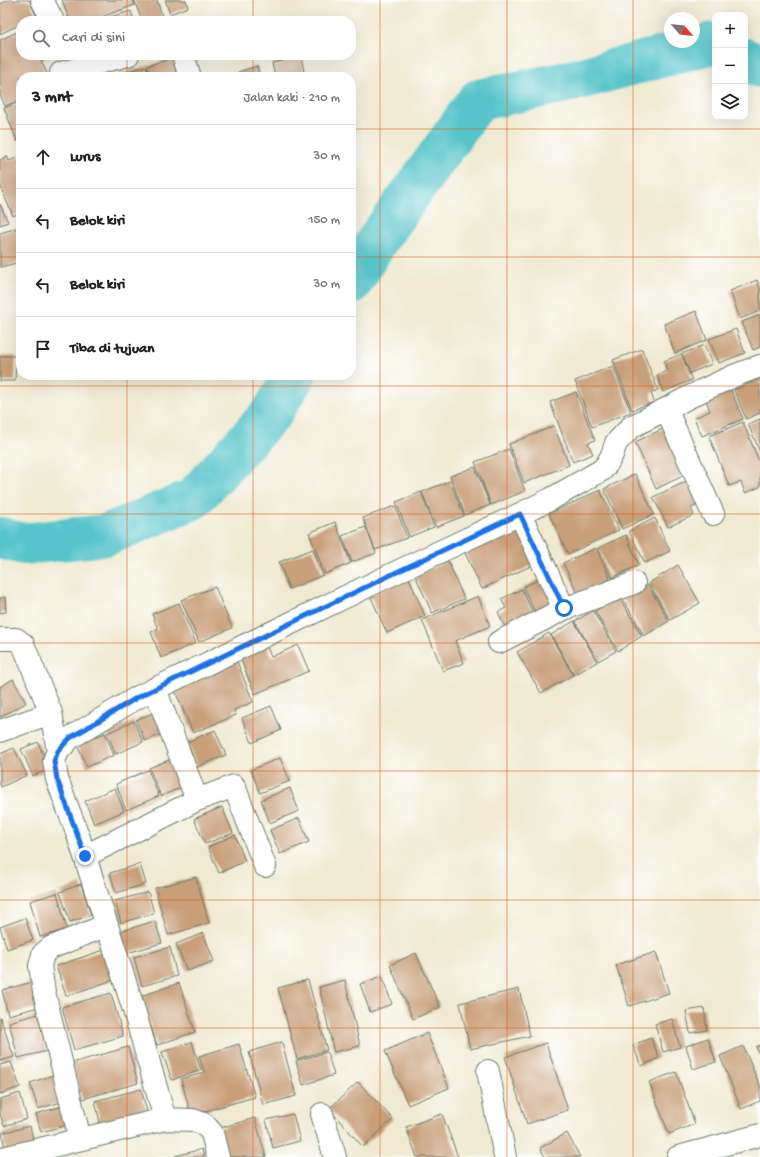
<!DOCTYPE html>
<html lang="id">
<meta charset="utf-8">
<style>
body{margin:0;font-family:"Gochi Hand",sans-serif;background:#f2f2f2;color:#222}
.controls{position:absolute;right:12px;top:12px;display:grid;overflow:hidden;border-radius:8px;box-shadow:0 4px 16px #0002}
.controls button{width:36px;height:36px;display:grid;place-items:center;padding:0;border:0;border-bottom:1px solid #e0e0e0;background:#fff;color:#222;font:20px sans-serif}
.compass{position:absolute;left:664px;top:12px;width:36px;height:36px;border-radius:50%;background:#fff;box-shadow:0 4px 16px #0002;rotate:118deg}
.stop{position:absolute;width:12px;height:12px;margin:-9px;border:3px solid #1a73e8;border-radius:50%;background:#fff}
.stop.end{background:#1a73e8;border-color:#fff;box-shadow:0 1px 4px #0008}
.list{margin:0;padding:0;list-style:none}
h2{display:flex;justify-content:space-between;align-items:center;height:52px;margin:0;padding:0 16px;font-size:17px}
h2 small{font-size:13px;font-weight:400;color:#767676}
.list li{display:grid;grid-template-columns:26px 1fr auto;gap:12px;align-items:center;box-sizing:border-box;height:64px;padding:0 16px;border-top:1px solid #e0e0e0}
.list b{display:block;font-size:15px;white-space:nowrap}
.list em{font-size:13px;font-style:normal;color:#767676}
.icon{flex:none;width:22px;height:22px;fill:none;stroke:currentColor;stroke-width:2;stroke-linecap:round;stroke-linejoin:round}
.map{position:relative;flex:none;width:760px;height:1157px;overflow:hidden}
.search{position:absolute;background:#fff;box-shadow:0 4px 16px #0002;left:16px;top:16px;width:340px;height:44px;display:flex;align-items:center;gap:10px;box-sizing:border-box;padding:0 14px;border-radius:16px;color:#767676;font-size:15px}
.panel{position:absolute;background:#fff;box-shadow:0 4px 16px #0002;left:16px;top:72px;width:340px;height:308px;border-radius:16px}
.map>svg:first-child{display:block}
.lines{fill:none;stroke-linecap:round;stroke-linejoin:round}
.river{stroke:#56c4ca;stroke-width:42}
.building{fill:#c89f79}
.minor-casing{stroke:#687a6b;stroke-width:24}
.tertiary-casing{stroke:#687a6b;stroke-width:24}
.minor{stroke:#fff;stroke-width:22}
.tertiary{stroke:#fff;stroke-width:22}
.route{stroke:#1a73e8;stroke-width:5}
.grid{fill:none;stroke:#de580e;stroke-width:1;stroke-opacity:0.55}
</style>
<div class="map">
<svg width="760" height="1157" viewBox="0 0 760 1157">
<rect width="100%" height="100%" fill="#fff"/>
<filter id="ink" filterUnits="userSpaceOnUse"><feTurbulence type="fractalNoise" baseFrequency=".025" numOctaves="2"/><feDisplacementMap in="SourceGraphic" scale="8" xChannelSelector="R" yChannelSelector="G"/><feConvolveMatrix kernelMatrix="1 2 1 2 8 2 1 2 1" color-interpolation-filters="sRGB"/></filter>
<filter id="wash" filterUnits="userSpaceOnUse"><feTurbulence type="fractalNoise" baseFrequency=".012" numOctaves="4" result="noise"/><feDisplacementMap in="SourceGraphic" scale="16" xChannelSelector="R" yChannelSelector="G"/><feGaussianBlur stdDeviation="0.9" result="paint"/><feColorMatrix in="noise" values="0 0 0 0 0 0 0 0 0 0 0 0 0 0 0 0 0 1.4 0 .05"/><feComposite in="paint" operator="in"/></filter>
<g filter="url(#wash)">
<rect width="100%" height="100%" fill="#f0ead2"/>
<g class="lines">
<path class="river" d="M745 59 760 67
M351 284 378 239 478 100 571 81 713 43 715 44
M0 538 23 544 106 535 193 499 271 414 295 375"/>
</g>
<g id="blocks">
<path class="building" d="M8 0H29L37 17 28 21H21V24L0 34V4Z
M62 0H133L135 5 90 21H70Z
M134 0H157L163 19 155 21H142Z
M165 0H186L188 7 170 14Z
M131 11 134 21H107L106 18Z
M21 30V55H54L41 61 49 77H21V99L5 106 0 95V40Z
M301 56 305 77H275L272 63Z
M175 57 181 77H150L147 66Z
M146 66 149 77H118V75Z
M257 66 260 77H239L238 72Z
M21 101V139L17 141 4 108Z
M7 156 9 161 21 156V212L13 216 0 186V160Z
M0 204 8 222 0 225Z
M21 227V262L0 267V233Z
M757 280 760 289V311L740 319 730 291Z
M696 311 707 340 675 353 664 324Z
M760 315V347L753 350 742 322Z
M736 329 745 353 719 363 709 339Z
M704 345 712 364 690 373 682 354Z
M642 349 658 390 651 393 654 402 632 410 613 360Z
M682 354 692 380 663 392 657 375 667 371 664 361Z
M0 356H16L15 381H0Z
M613 366 631 412 592 427 575 381Z
M99 375H111L103 380Z
M760 379V413L746 419 734 390Z
M731 390 743 419 702 436 694 418 710 411 706 400Z
M576 392 595 440 588 443 593 454 573 462 550 402Z
M760 419V452L748 424Z
M743 422 760 464V487L745 493 741 482 729 486 709 436Z
M554 426 569 465 524 483 509 444Z
M667 427 689 473 656 489 635 442Z
M509 449 525 491 491 505 475 462Z
M475 467 490 505 465 515 450 476Z
M635 474 654 514 622 529 604 489Z
M694 478 705 502 691 508 694 515 668 527 653 497Z
M450 481 464 516 436 527 422 492Z
M600 490 619 530 568 554 549 514Z
M421 492 434 527 409 537 396 502Z
M395 506 407 538 375 550 363 518Z
M655 518 670 551 645 563 629 531Z
M335 522 351 563 325 574 309 533Z
M520 525 537 563 482 589 464 551Z
M366 527 376 553 352 562 342 536Z
M626 535 639 565 612 578 598 548Z
M596 548 610 579 578 594 563 563Z
M313 549 323 575 289 589 279 562Z
M448 561 464 599 432 613 415 575Z
M678 565 700 603 670 620 649 583Z
M544 577 556 605 536 615 523 587Z
M409 578 425 616 387 633 370 595Z
M648 585 669 621 644 636 623 599Z
M215 587 232 628 199 642 181 600Z
M522 589 534 616 506 629 498 612 506 608 501 599Z
M478 596 490 626 455 641 464 663 443 671 422 620Z
M5 597 6 612 0 613V598Z
M619 597 642 636 618 651 595 611Z
M179 603 196 643 161 658 151 632 158 629 152 614Z
M593 611 616 651 598 661 575 621Z
M574 621 597 662 574 675 551 635Z
M549 633 573 675 541 693 517 652Z
M265 642 271 657 298 645 309 671 255 694 238 653Z
M236 659 253 702 234 710 236 715 193 733 173 686Z
M13 679 26 703 0 717V687Z
M271 706 281 730 252 743 242 718Z
M160 710 169 731 145 741 136 720Z
M134 721 143 742 116 754 107 733Z
M215 730 226 755 197 767 187 742Z
M105 733 114 755 87 767 77 745Z
M38 742 49 769 33 776 21 749Z
M14 748 27 775 1 787 0 784V754Z
M176 757 187 785 161 796 149 768Z
M280 758 290 781 260 793 251 770Z
M148 770 159 796 126 810 116 784Z
M115 788 124 811 94 824 85 801Z
M290 788 299 811 270 823 261 800Z
M222 807 233 833 205 844 194 819Z
M299 818 309 842 280 854 270 830Z
M235 835 245 861 219 873 208 847Z
M140 864 146 884 116 893 110 873Z
M196 877 209 923 168 935 155 888Z
M81 884 91 915 70 922 60 892Z
M148 892 154 913 121 923 115 901Z
M57 893 67 929 40 937 30 901Z
M25 918 33 940 7 949 0 927Z
M155 921 162 943 127 953 121 931Z
M203 933 214 961 187 971 176 944Z
M170 947 177 976 142 986 134 957Z
M104 950 113 980 66 996 56 966Z
M656 952 669 993 629 1006 616 965Z
M416 953 440 1007 413 1019 390 965Z
M382 976 392 1004 370 1012 360 984Z
M308 980 327 1050 297 1059 278 988Z
M345 980 360 1046 334 1052 319 987Z
M33 982 39 1007 8 1015 2 990Z
M179 983 195 1032 157 1045 141 996Z
M519 989 530 1036 470 1049 460 1003Z
M111 993 123 1036 74 1050 62 1007Z
M704 1008 707 1030 690 1033 686 1011Z
M38 1014 47 1051 18 1058 9 1022Z
M0 1017 14 1057 0 1061Z
M672 1019 680 1047 663 1052 655 1024Z
M427 1033 449 1088 408 1105 385 1051Z
M651 1038 659 1058 641 1066 633 1045Z
M708 1038 716 1062 693 1069 686 1046Z
M192 1042 201 1070 172 1080 162 1052Z
M282 1042 296 1096 263 1105 249 1052Z
M546 1043 568 1110 527 1124 505 1057Z
M239 1044 255 1097 191 1115 181 1079 204 1073 199 1056Z
M760 1045V1056L756 1047Z
M743 1046 760 1086V1101L741 1109 720 1056Z
M128 1047 138 1083 82 1099 72 1063Z
M327 1052 334 1075 303 1085 296 1061Z
M11 1062 20 1087 0 1094V1065Z
M676 1072 695 1124 669 1134 649 1082Z
M53 1075 61 1102 38 1109 30 1083Z
M358 1082 393 1119 363 1147 329 1109Z
M141 1089 149 1119 102 1131 95 1101Z
M20 1093 27 1119 4 1126 0 1114V1099Z
M63 1106 68 1125 41 1132 36 1114Z
M293 1114 300 1141 273 1148 266 1120Z
M442 1114 458 1157H417L406 1127Z
M255 1118 266 1157H228L220 1128Z
M30 1126 35 1147 6 1154 2 1133Z
M567 1133 580 1157H545L540 1148Z
M202 1149 204 1157H175V1156Z"/>
</g>
</g>
<g filter="url(#ink)">
<use href="#blocks" fill-opacity="0" stroke="#687a6b" stroke-width="1"/>
<g class="lines">
<g class="minor-casing">
<path id="minor" d="M42 0 53 21
M183 55 190 77
M61 73 128 55
M666 409 713 514
M520 514 564 609 634 583
M0 639H16L23 644 51 713
M499 642 564 609
M0 731 51 713 58 751
M197 800 234 786 265 866
M85 856 197 800 155 689
M488 1071 505 1157
M322 1114 335 1157
M165 1119 134 1010 79 838 57 779 54 761 58 751 70 738 138 697 401 570 520 514 551 499 602 470 607 464 612 455 616 443 631 427 701 391 736 375 760 366
M80 1139 44 992 40 966 43 954 50 948 107 925
M7 1157 165 1119 193 1120 204 1124 212 1133 218 1157"/>
</g>
<g class="tertiary-casing">
<path id="tertiary" d="M678 1157 760 1135"/>
</g>
<use href="#minor" class="minor"/>
<use href="#tertiary" class="tertiary"/>
</g>
</g>
<g class="lines" filter="url(#ink)">
<path class="route" d="M85 856 57 779 54 761 58 751 70 738 138 697 401 570 520 514 564 608"/>
</g>
<path class="grid" d="M127 0V21M253 0V21M380 0V1157M507 0V1157M633 0V1157M127 55V77M253 55V77M0 129H21M351 129H760M0 257H21M351 257H760M127 375V1157M253 375V1157M0 386H760M0 514H760M0 643H760M0 771H760M0 900H760M0 1028H760"/>
</svg>
<div class="controls">
<button>+</button>
<button>−</button>
<button><svg class="icon" aria-label="layers" viewBox="0 0 24 24"><path d="M12 4l9 5-9 5-9-5zM3 14l9 5 9-5"/></svg></button>
</div>
<svg class="compass" viewBox="-18 -18 36 36"><path d="M0-13l5 13h-10z" fill="#e53935"/><path d="M0 13l5-13h-10z" fill="#767676"/></svg>
<div class="stop" style="left:564px;top:608px"></div>
<div class="stop end" style="left:85px;top:856px"></div>
<div class="search"><svg class="icon" aria-label="search" viewBox="0 0 24 24"><circle cx="10" cy="10" r="6"/><path d="M15 15l6 6"/></svg>Cari di sini</div>
<section class="panel">
<h2>3 mnt<small>Jalan kaki · 210 m</small></h2>
<ul class="list">
<li><svg class="icon" aria-label="ahead" viewBox="0 0 24 24"><path d="M12 20V5M6 11l6-6 6 6"/></svg><div><b>Lurus</b></div><em>30 m</em></li>
<li><svg class="icon" aria-label="left" viewBox="0 0 24 24"><path d="M17 20v-9H6M10 6l-5 5 5 5"/></svg><div><b>Belok kiri</b></div><em>150 m</em></li>
<li><svg class="icon" aria-label="left" viewBox="0 0 24 24"><path d="M17 20v-9H6M10 6l-5 5 5 5"/></svg><div><b>Belok kiri</b></div><em>30 m</em></li>
<li><svg class="icon" aria-label="arrive" viewBox="0 0 24 24"><path d="M6 21V4h12l-3 4 3 4H6"/></svg><div><b>Tiba di tujuan</b></div></li>
</ul>
</section>
</div>
